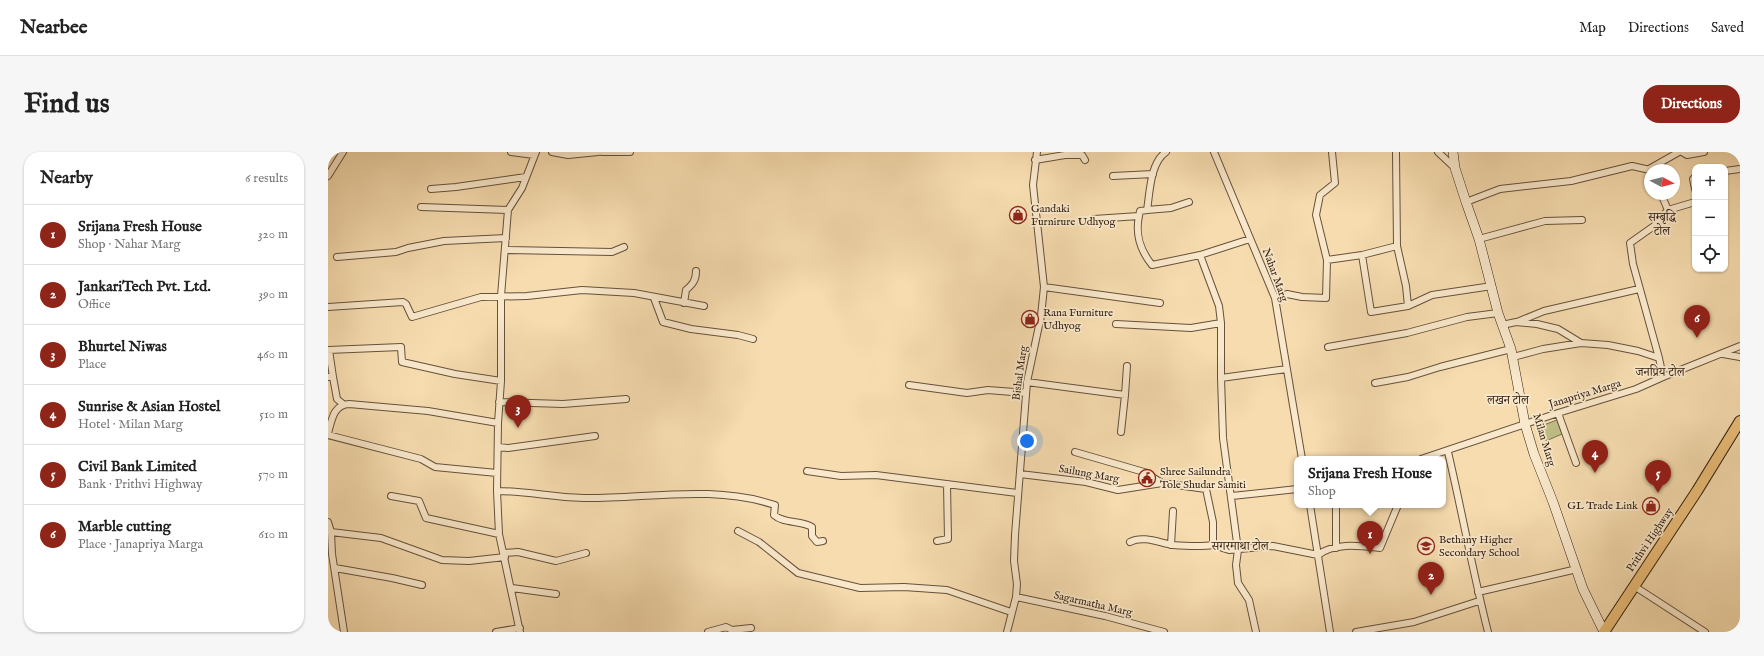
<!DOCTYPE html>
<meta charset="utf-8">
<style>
body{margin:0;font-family:"IM FELL English","Noto Serif Devanagari",serif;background:#f6f6f6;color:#222}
.controls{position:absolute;right:12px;top:12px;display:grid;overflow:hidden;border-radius:8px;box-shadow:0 1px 3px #0004}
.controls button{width:36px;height:36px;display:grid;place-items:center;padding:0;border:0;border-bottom:1px solid #e0e0e0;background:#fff;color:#222;font:20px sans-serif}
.compass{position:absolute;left:1316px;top:12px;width:36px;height:36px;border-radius:50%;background:#fff;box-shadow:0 1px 3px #0004;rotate:97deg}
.you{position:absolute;left:699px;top:289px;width:14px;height:14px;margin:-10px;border:3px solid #fff;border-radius:50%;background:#1a73e8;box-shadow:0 0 0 6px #1a73e833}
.badge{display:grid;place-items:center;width:26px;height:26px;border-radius:50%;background:#8f2418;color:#fff;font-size:13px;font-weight:700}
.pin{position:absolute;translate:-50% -33px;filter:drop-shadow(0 1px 2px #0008)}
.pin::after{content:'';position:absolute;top:21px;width:14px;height:12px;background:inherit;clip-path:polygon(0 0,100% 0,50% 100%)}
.popup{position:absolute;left:966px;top:304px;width:152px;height:52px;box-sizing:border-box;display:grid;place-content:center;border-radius:8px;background:#fff;filter:drop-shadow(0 1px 3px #0005);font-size:13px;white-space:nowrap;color:#767676}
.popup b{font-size:15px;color:#222}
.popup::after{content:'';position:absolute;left:50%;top:100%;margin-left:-8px;border:8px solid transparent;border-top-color:#fff}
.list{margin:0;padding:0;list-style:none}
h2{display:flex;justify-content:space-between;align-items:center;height:52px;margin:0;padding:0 16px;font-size:17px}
h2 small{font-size:13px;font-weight:400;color:#767676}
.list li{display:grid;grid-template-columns:26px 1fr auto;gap:12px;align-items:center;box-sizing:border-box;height:60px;padding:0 16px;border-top:1px solid #e0e0e0}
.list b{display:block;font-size:15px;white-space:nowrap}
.list p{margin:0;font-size:13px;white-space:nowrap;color:#767676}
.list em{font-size:13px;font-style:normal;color:#767676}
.icon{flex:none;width:22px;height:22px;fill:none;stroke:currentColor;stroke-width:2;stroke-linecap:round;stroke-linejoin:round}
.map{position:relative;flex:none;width:1412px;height:480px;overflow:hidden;border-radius:16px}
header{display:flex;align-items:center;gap:24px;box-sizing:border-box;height:56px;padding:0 20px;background:#fff;border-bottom:1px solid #e0e0e0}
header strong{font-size:19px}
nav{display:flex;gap:22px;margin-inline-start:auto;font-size:14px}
.intro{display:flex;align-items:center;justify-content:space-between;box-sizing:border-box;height:96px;padding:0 24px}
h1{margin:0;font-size:28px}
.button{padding:10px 18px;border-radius:16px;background:#8f2418;color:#fff;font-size:14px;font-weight:700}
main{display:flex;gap:24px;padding:0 24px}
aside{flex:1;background:#fff;border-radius:16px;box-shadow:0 1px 3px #0004}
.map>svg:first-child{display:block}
.green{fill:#c0bf88;stroke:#7b714f}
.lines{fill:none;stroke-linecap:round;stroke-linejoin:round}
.minor-casing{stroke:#66513c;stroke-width:8}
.secondary-casing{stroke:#362316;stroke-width:10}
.trunk-casing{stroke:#362316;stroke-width:12}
.minor{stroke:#f9e8cb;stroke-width:6}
.secondary{stroke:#f9e8cb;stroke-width:9}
.trunk{stroke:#ebbe78;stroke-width:10}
.labels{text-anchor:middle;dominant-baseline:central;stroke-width:3.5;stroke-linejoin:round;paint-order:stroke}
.poi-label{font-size:11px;fill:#362316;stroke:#f9e8cb;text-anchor:start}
.street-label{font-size:11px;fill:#362316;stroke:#f9e8cb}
.neighbourhood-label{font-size:12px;fill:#362316;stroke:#f9e8cb}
</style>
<header>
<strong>Nearbee</strong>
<nav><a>Map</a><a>Directions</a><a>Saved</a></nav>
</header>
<div class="intro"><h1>Find us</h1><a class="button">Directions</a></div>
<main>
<aside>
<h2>Nearby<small>6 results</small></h2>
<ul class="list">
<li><span class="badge">1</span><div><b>Srijana Fresh House</b><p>Shop · Nahar Marg</p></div><em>320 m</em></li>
<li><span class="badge">2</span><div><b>JankariTech Pvt. Ltd.</b><p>Office</p></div><em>390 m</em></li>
<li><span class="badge">3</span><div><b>Bhurtel Niwas</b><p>Place</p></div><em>460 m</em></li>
<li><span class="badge">4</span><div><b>Sunrise &amp; Asian Hostel</b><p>Hotel · Milan Marg</p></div><em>510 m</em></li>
<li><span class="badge">5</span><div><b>Civil Bank Limited</b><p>Bank · Prithvi Highway</p></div><em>570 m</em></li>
<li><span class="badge">6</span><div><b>Marble cutting</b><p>Place · Janapriya Marga</p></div><em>610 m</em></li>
</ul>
</aside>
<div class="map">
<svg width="1412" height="480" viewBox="0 0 1412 480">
<rect width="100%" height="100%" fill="#f6dcaf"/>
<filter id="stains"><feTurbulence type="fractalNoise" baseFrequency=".005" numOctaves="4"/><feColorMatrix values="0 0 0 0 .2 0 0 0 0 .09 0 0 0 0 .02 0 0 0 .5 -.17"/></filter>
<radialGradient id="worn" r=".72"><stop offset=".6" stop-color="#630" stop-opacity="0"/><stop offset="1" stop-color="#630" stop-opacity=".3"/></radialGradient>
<path class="green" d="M1229 268 1234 282 1218 289 1213 274Z"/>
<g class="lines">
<g class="minor-casing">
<path id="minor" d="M183 0 206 3
M224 0 240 3 270 0
M274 0H302
M838 0C822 11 822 40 819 58L843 56 861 50
M886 0 947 146 974 307
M1068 0 1069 94
M1110 0 1127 16
M1354 0 1359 3 1376 0
M707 8 737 3H754L757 8
M1321 17 1351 0
M1397 19 1412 17
M0 24 15 0
M785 24 825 22
M1367 25 1365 27 1367 37
M103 37 128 35 198 25
M1333 42 1340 58
M1138 50 1172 37 1243 29 1304 14 1322 18
M93 55 180 58
M811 64C807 83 812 98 824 113L872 103
M766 67 811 64 812 59 819 58
M1151 87 1217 69 1254 68
M177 98 284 100 296 95
M1034 103 1043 160 1080 154 1104 143 1164 134
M9 105 68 100 80 96 116 89 178 86
M999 108 1034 103 1069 94 1078 134 1080 154
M716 135 832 151
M326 146 335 170 363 177 410 183 425 187
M947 146 959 142 974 145 998 146 999 108 988 63 992 43 1007 31 1004 0
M356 151 358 138C365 132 368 128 368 119
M0 155 75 150 78 152 84 165 153 145 199 144 254 138 306 141 376 154
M1189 170 1216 159 1311 137
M893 171 891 154 872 103 922 87
M788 172 863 176 893 171V226
M1174 173 1188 170 1209 172 1230 177 1253 191 1280 193 1310 199 1331 206 1335 225
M1000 195 1079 181 1139 165 1170 161
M0 198 73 195 74 210 127 222 173 229
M1 198 5 225
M1395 202 1412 205
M1185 205 1215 197 1253 191
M1331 206 1305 112 1302 91 1326 74 1340 58 1367 50
M0 225H5L9 247 15 252
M699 230 797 243 799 214
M1047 231 1080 225 1112 215 1183 197
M581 233 639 241 660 238 698 241
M171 250 235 252 298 247
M1230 261 1248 311
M793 280 797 243
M0 281C4 268 5 253 21 252L100 259 170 271
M0 283 93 307 107 315 169 321
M170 295 180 296 267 284
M747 300 816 320 834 331
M1120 300C1134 360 1145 421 1160 480
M1093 307 1230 261 1308 237 1335 225 1412 194
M479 319 513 324 548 323 689 341
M692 322 758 330 790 338 834 331 878 337 885 370V393L901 398 945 394 990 403
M169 339C199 339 229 346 260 346 322 346 386 333 447 353L446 363C456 372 472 368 484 375V384L489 390 495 389
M63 344 91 349 98 366 171 382
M904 344 969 337
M982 353 1002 480
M1008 353V396
M0 370 3 380 1 379
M410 379 431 390 470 421 532 436 576 435 619 438 683 460
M609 389 620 387 619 332
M802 390C815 383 832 391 845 393 858 394 872 395 885 393
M843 393 845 359
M176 401 190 400 228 409 258 401
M990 403C1007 390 1033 394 1052 396L1070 353
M7 416 64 426 94 433
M1306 434 1377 480
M184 436 228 442
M1150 440 1249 417
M688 445 777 464 836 480
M16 480 4 402 3 380 53 386 114 408 141 409 177 405
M168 480 192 476
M192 480 171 382 169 339 170 271 173 229V144L180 58 194 36 208 0
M380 480 398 475 404 478 423 476
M679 480 688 445 689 432 686 409 687 383 699 230 713 164 716 135 705 33 709 0
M928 480 921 448 910 431 908 413 910 398 895 286 893 226 959 217
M1028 480 1086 470 1151 449"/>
</g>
<g class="secondary-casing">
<path id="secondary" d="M1125 0 1127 16 1138 50 1151 87 1170 161 1183 197 1197 272 1206 302 1225 350 1255 437 1276 480"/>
</g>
<g class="trunk-casing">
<path id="trunk" d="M1276 480 1369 339 1412 269"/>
</g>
<use href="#minor" class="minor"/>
<use href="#secondary" class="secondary"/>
<use href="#trunk" class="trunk"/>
</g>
<defs>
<g id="shop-ring" transform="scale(0.9)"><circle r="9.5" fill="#f9e8cb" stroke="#8f2418" stroke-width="1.5"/><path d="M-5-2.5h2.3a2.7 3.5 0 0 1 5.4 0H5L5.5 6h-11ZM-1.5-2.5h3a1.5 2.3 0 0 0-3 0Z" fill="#8f2418"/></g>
<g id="civic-ring" transform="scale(0.9)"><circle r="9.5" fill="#f9e8cb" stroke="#8f2418" stroke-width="1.5"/><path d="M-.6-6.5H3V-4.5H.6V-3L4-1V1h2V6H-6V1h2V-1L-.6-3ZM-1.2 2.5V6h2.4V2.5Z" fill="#8f2418"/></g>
<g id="school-ring" transform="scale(0.9)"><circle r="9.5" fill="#f9e8cb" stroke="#8f2418" stroke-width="1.5"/><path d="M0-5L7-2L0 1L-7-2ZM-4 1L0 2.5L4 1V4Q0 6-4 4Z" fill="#8f2418"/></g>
</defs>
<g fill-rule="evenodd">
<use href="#shop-ring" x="690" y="63"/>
<use href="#shop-ring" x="702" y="167"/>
<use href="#civic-ring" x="819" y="326"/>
<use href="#shop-ring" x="1323" y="354"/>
<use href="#school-ring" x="1098" y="394"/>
</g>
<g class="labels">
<g class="poi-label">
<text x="703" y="57">Gandaki<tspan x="703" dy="13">Furnirure Udhyog</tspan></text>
<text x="715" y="161">Rana Furniture<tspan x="715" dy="13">Udhyog</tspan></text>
<text x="832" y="320">Shree Sailundra<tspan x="832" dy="13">Tole Shudar Samiti</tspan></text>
<text x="1310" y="354" text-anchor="end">GL Trade Link</text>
<text x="1111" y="388">Bethany Higher<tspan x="1111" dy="13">Secondary School</tspan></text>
</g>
<g class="street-label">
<text transform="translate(947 123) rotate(70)">Nahar Marg</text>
<text transform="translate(692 221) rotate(-82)">Bishal Marg</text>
<text transform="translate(1257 242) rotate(-17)">Janapriya Marga</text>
<text transform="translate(1216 288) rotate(73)">Milan Marg</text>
<text transform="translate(761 322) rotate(10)">Sailung Marg</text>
<text transform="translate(1322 388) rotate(-56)">Prithvi Highway</text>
<text transform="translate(765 452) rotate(13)">Sagarmatha Marg</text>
</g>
<g class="neighbourhood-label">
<text x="1334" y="65">सम्बृद्धि<tspan x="1334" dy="14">टोल</tspan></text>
<text x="1332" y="220">जनप्रिय टोल</text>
<text x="1180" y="248">लखन टोल</text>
<text x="912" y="394">सगरमाथा टोल</text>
</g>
</g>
<rect width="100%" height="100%" filter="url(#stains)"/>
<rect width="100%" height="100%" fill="url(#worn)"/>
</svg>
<div class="controls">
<button>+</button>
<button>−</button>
<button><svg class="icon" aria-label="locate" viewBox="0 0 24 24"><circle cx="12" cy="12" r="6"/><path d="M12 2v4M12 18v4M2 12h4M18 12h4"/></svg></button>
</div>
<svg class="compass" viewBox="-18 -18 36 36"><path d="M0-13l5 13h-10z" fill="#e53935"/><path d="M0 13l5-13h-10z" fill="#767676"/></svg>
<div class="you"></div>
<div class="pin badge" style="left:1042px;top:402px">1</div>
<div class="popup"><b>Srijana Fresh House</b>Shop</div>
<div class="pin badge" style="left:1103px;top:443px">2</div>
<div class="pin badge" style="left:190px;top:276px">3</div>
<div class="pin badge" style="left:1267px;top:321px">4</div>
<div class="pin badge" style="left:1330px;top:341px">5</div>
<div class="pin badge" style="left:1369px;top:186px">6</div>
</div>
</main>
